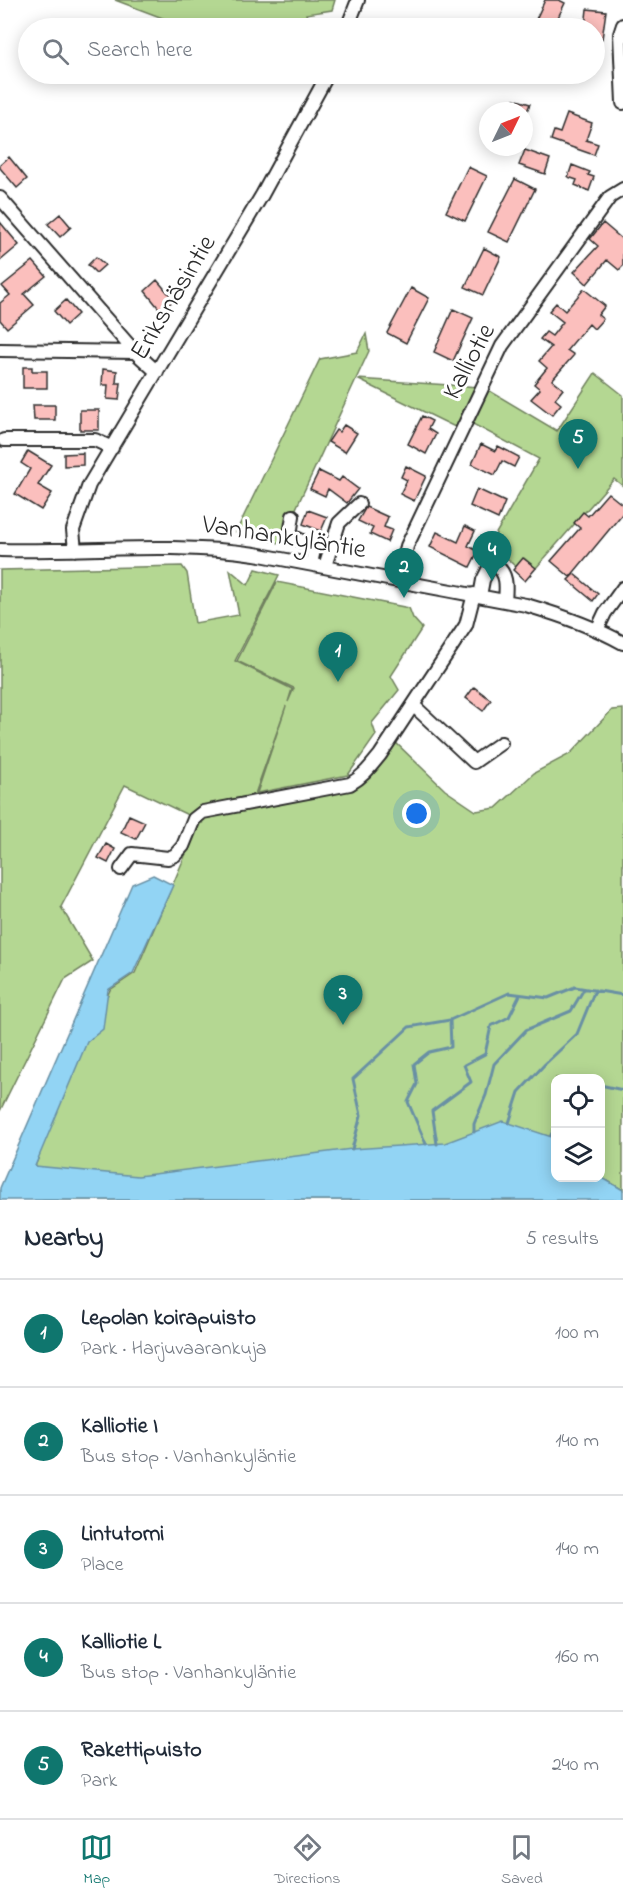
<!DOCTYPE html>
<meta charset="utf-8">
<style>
body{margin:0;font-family:"Indie Flower",sans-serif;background:#f6f6f7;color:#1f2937}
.controls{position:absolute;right:18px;bottom:18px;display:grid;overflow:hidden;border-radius:12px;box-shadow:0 3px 15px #0003}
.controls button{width:54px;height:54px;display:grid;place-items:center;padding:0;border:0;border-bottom:2px solid #e0e1e3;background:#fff;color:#1f2937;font:30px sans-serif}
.compass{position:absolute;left:479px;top:102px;width:54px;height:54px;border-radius:50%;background:#fff;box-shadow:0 3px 15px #0003;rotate:47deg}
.you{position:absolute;left:417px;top:814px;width:21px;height:21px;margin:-15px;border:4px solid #fff;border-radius:50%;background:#1a73e8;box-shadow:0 0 0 9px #1a73e833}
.badge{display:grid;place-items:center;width:39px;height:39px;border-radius:50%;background:#0f766e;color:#fff;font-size:20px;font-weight:700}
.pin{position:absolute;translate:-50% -50px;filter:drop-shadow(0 2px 3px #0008)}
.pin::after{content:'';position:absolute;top:32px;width:21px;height:18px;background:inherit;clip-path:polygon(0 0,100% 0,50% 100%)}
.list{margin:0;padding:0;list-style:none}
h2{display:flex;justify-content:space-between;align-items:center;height:78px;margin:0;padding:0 24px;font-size:26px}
h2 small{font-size:20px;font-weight:400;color:#747a83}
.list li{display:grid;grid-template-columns:39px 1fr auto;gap:18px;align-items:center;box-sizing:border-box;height:108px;padding:0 24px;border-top:2px solid #e0e1e3}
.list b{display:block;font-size:22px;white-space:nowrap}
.list p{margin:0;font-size:20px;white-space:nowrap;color:#747a83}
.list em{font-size:20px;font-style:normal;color:#747a83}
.icon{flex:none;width:33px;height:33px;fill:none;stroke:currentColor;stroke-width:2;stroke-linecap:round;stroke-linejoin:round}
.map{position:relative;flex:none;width:623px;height:1200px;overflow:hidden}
.search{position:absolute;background:#fff;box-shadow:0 3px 15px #0003;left:18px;right:18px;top:18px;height:66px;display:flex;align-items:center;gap:15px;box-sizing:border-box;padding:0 21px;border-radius:33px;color:#747a83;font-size:22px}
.sheet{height:618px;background:#fff}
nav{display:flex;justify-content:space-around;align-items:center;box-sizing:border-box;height:84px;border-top:2px solid #e0e1e3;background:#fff;font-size:16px;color:#747a83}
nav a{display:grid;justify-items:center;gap:3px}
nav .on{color:#0f766e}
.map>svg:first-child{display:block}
.green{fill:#b4d792;stroke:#70815e;stroke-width:1.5;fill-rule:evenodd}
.water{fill:#92d4f4;stroke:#6990a4;stroke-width:1.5}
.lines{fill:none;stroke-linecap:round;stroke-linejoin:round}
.stream{stroke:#6990a4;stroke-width:3}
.building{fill:#fbbfbd;stroke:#2b2b2b;stroke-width:1.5}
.minor-casing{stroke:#2b2b2b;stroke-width:16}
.minor{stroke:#fff;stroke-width:12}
.labels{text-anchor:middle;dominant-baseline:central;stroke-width:6;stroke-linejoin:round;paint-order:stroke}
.street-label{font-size:27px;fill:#2b2b2b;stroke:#fff}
</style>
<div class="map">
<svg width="623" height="1200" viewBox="0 0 623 1200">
<rect width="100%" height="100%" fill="#fff"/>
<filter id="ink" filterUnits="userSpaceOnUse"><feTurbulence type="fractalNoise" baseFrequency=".0167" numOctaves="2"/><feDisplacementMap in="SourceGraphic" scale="12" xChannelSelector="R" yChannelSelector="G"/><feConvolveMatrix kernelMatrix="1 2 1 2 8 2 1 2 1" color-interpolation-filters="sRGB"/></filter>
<g filter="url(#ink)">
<path class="green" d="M115 0H335L332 10 306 14 311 28H189Z
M366 334 369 351 280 543 236 532 320 359 357 352Z
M595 373 623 395V486L614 479 536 568 524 558 516 567C504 557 505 551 487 549L539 459 469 422 485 388 557 431Z
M357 379 479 387 459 429Z
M182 566 187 573 195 623 239 615 230 570 248 585 256 569 279 575 235 661 292 689 288 702 294 688 237 661 277 582 409 608 413 618 422 628 391 676 399 690 372 723 376 735 348 775 257 793 286 706 255 794 197 808 192 817 125 785 61 907 93 961 65 979 0 1111V570Z
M623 709V1190L608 1181 565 1200H43L35 1166 38 1159 36 1149 110 990 135 973 199 823H203L199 821 207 817 352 790 376 770 394 741 445 790 476 811 496 808 534 773 570 754 612 710ZM556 1078H600V1178H556Z"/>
<path class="water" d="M153 875 173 885 133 973 108 990 103 1029 87 1042 35 1166 138 1176 352 1149 445 1143 503 1121 555 1138 556 1178 601 1177 623 1190V1200H0V1188L132 884Z"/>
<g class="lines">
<path class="stream" d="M600 1085 623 1090
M509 1123 519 1092 545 1064 577 1034 595 990
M474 1132V1124L486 1095 494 1064 526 1030 571 1011 584 989
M551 1135 556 1126
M426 1144 408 1102 417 1084 414 1064 429 1052 451 1047 450 1020
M437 1144 432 1111 471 1082 464 1065 485 1054 491 1026 509 1017 520 995
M352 1149 361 1115 353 1079 409 1027 450 1020 509 993 548 998 575 987 623 995"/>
</g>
<path class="building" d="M545 0H559L565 3 553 28H532Z
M587 9 606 11 602 39 594 38V28H585Z
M514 99 530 104 527 111H511Z
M567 114 592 123 586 140 598 144 594 155 551 140 554 131 560 133Z
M525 150 550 159 545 174 519 165Z
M9 157 27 179 17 188 0 168V165Z
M572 165 590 172 588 175 594 177 589 191 575 185 577 180 568 177Z
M468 167 487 176 465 221 446 212Z
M515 179 535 189 509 242 488 232Z
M60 214 71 227 60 237 48 224Z
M0 222 19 245 0 261Z
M603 223 623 240V266L619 270 607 260 587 284 574 272 598 246 590 239Z
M484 248 501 257 483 295 465 287Z
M96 257 105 265 96 273 88 265Z
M33 261 46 276 24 294 34 305 7 328 0 320V303L10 295 2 286Z
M157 280 174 300 161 311 145 291Z
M411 288 429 298 406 343 387 333Z
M584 289 605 306 598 315 603 319 594 329 589 324 567 350 574 355 552 380 563 389 555 399 561 404 552 415 531 399 540 389 534 384 547 368 539 361 551 347 540 339 546 332 552 336 563 322 549 311 556 303 565 311Z
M66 300 78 314 66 325 54 311Z
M453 309 473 318 453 361 434 352Z
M23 367H32V371H47V388H23Z
M103 369 117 371 116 383H121L119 400 107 399 108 385H102Z
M33 405H55V420H34Z
M80 410H99V430H80Z
M422 416 432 421 428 429 436 434 426 454 408 444Z
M344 425 357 433 345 452 328 442 336 430 339 432Z
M481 444 495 451 498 446 519 457 514 467 502 461 495 475 472 464Z
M28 451 51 465 38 485 52 493 41 510 15 494 30 469 21 463Z
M83 453V465L64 466V454Z
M406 466 426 476 414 501 400 494 407 480 401 477Z
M319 471 339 481 342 477 358 489 347 503 328 489 325 496 310 489Z
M477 489 505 502 498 519 470 506Z
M608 493 623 505V513L570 577 551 561 580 528 574 523 583 512 588 516Z
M366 507 388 517 384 527 392 530 387 542 370 534 373 528 358 521Z
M308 510 327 517 321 531 303 524Z
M465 526 475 531 468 546 478 551 470 567 430 547 437 532 458 542Z
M523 558 536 568 525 581 513 570Z
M574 574 598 594 593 601 568 580Z
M474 687 491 700 483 711 466 698Z
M129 815 145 822 136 839 121 832Z
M106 844 115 849 108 863 98 858Z"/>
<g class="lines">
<g class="minor-casing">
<path id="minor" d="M623 25 620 34 623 103
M347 28 358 0
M0 198 135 352 157 372
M0 350 135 352
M4 440H95L112 448
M293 516 290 535 312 546 314 550 311 564
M0 550C85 552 170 542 255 554L526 605C560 615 593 626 623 643
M75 550 73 530 89 485 262 195 328 74
M325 566 339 523 359 504
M400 580 407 546 502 346 610 197 623 189
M480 596 483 580 490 566 496 565C508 575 506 587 505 601
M597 630 605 613 623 588
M413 705 474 762 501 743
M121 869 132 854 168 858 175 855 183 846 194 819 203 812 350 784C363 777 371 766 380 755L466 625 474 594"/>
</g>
<use href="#minor" class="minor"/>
</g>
</g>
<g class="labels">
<g class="street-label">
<text transform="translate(174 298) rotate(-59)">Eriksnäsintie</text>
<text transform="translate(470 362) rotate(-62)">Kalliotie</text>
<text transform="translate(284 538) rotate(9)">Vanhankyläntie</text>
</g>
</g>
</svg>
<div class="controls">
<button><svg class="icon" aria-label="locate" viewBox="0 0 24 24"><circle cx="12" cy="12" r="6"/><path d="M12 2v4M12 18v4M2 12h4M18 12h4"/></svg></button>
<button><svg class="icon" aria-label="layers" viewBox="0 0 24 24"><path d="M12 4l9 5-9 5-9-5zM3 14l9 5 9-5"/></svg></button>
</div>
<svg class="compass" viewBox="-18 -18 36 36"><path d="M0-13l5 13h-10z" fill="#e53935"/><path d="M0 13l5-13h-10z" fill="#747a83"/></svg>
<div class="you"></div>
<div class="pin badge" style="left:338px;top:682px">1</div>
<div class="pin badge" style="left:404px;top:598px">2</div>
<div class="pin badge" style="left:343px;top:1025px">3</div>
<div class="pin badge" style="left:492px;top:581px">4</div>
<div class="pin badge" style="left:578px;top:469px">5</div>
<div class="search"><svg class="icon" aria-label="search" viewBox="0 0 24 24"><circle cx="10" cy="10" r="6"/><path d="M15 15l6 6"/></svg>Search here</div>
</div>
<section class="sheet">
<h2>Nearby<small>5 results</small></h2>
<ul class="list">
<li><span class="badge">1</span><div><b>Lepolan koirapuisto</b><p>Park · Harjuvaarankuja</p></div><em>100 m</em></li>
<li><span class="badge">2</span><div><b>Kalliotie I</b><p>Bus stop · Vanhankyläntie</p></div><em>140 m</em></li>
<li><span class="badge">3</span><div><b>Lintutorni</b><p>Place</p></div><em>140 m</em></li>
<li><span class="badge">4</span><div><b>Kalliotie L</b><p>Bus stop · Vanhankyläntie</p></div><em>160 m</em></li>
<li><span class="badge">5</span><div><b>Rakettipuisto</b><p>Park</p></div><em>240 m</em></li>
</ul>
</section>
<nav>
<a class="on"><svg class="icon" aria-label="map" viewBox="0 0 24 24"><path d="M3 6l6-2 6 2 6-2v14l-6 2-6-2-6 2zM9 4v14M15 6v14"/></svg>Map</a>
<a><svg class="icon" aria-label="directions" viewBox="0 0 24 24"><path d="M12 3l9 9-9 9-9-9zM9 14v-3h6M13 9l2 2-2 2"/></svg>Directions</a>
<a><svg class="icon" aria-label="saved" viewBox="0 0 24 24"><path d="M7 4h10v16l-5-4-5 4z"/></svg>Saved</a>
</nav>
